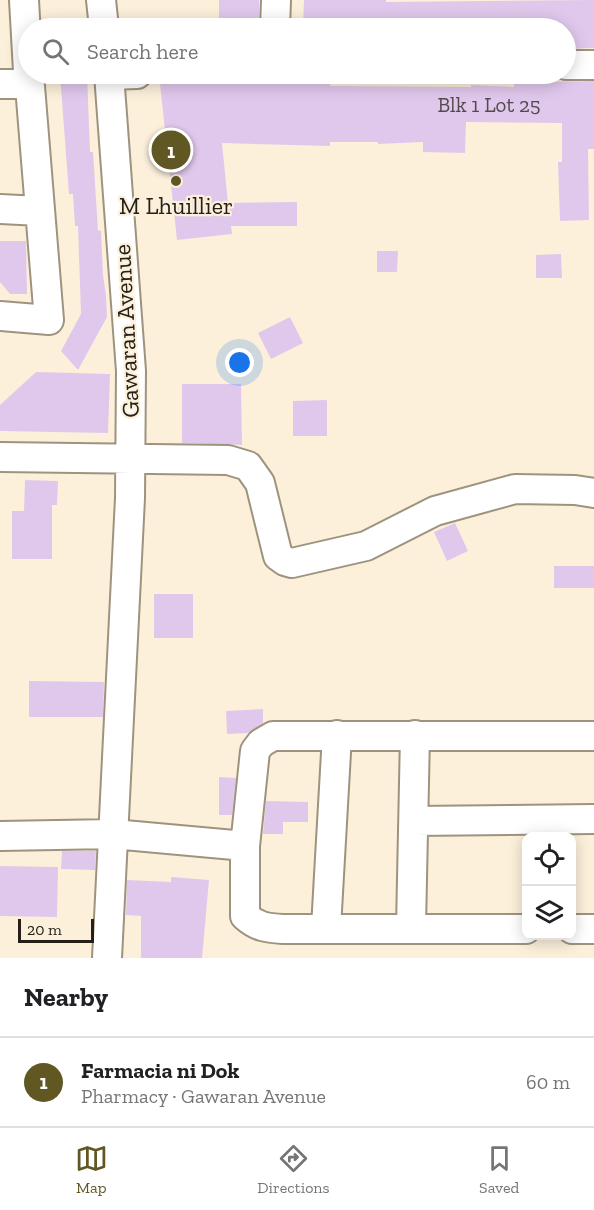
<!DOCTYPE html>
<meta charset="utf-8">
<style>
body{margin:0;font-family:"Zilla Slab",serif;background:#f6f6f6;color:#202124}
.controls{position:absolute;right:18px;bottom:18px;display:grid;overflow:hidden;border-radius:12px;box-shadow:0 3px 15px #0003}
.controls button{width:54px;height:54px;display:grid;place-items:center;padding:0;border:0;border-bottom:2px solid #e0e0e0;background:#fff;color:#202124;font:30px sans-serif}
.scale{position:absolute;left:18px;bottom:15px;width:76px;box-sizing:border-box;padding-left:6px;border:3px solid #242018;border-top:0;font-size:16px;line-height:21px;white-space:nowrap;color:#242018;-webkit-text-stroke:4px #fcf0db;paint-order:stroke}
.you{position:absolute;left:240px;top:363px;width:21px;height:21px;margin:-15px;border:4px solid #fff;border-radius:50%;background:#1a73e8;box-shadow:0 0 0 9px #1a73e833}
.badge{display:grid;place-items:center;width:39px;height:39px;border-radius:50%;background:#615723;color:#fff;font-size:20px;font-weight:700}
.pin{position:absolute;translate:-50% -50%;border:3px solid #fff;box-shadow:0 2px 6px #0006}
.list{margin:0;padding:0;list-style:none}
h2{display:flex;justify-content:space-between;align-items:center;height:78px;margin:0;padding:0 24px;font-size:26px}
h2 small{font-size:20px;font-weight:400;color:#757577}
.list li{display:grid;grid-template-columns:39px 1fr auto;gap:18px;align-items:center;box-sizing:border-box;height:90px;padding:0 24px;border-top:2px solid #e0e0e0}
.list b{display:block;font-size:22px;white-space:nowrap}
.list p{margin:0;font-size:20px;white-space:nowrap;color:#757577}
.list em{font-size:20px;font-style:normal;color:#757577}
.icon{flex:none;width:33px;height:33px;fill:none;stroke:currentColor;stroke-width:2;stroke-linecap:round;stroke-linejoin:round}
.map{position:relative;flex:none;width:594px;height:958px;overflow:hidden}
.search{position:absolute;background:#fff;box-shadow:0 3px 15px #0003;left:18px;right:18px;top:18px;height:66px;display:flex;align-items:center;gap:15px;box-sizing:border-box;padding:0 21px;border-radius:33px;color:#757577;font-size:22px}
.sheet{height:168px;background:#fff}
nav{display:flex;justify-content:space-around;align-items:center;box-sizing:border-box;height:84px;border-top:2px solid #e0e0e0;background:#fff;font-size:16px;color:#757577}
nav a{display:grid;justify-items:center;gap:3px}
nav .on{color:#615723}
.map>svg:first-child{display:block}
.building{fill:#e0c8ec}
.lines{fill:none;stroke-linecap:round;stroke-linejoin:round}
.minor-casing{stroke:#9d937f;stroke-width:32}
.minor{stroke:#fff;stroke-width:28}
.poi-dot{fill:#615723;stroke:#fcf0db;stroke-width:2}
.labels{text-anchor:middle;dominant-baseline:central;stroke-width:4.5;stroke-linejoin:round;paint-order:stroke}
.number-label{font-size:21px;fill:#534a4d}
.poi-label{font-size:24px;fill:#242018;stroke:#fcf0db}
.street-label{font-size:24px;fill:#242018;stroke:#fcf0db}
</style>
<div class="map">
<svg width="594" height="958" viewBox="0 0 594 958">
<rect width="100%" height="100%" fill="#fcf0db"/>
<path class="building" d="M219 0H259V28H219Z
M304 0H386V2L594 0V48L566 49V28H303Z
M60 74H87L90 152H93L98 231 101 230 103 275 106 296 107 317 78 370 61 351 81 314 78 226H75L73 194H69Z
M211 79 330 82V86L471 87V85L514 87V82L594 81V149H588L589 220 560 221 558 162H562V123L466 122 465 153 423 152V142L378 144V142H330V146L222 143 228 203 297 202V226H231L232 234 177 240 160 84Z
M0 241H26L27 294H10L0 282Z
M377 251H398L397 272H377Z
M561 254 562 278H536V255Z
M290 317 303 343 271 359 258 333Z
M36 372 110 374 108 433 0 431V405Z
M182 384H241L242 445 182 443Z
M327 400V436H293V401Z
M25 480 58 481 57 505H52V559H12V511H24Z
M455 523 468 551 447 561 434 532Z
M554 566H594V588H554Z
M154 594H193V638H154Z
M29 681 104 682 103 717H29Z
M263 709V723L248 733 227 734 226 711Z
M219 777 236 778 232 815H219Z
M266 801 308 802V822H283V834H263Z
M62 851H96L95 870 61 869Z
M0 866 58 867 57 917 0 916Z
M171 877 209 880 202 958H141V916L126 915 127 880 171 882Z"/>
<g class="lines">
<g class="minor-casing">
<path id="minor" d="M24 0 28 71
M101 0 104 28
M275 28 276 0
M566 65H594
M109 75 137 74
M0 84H29
M0 209 40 211
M0 316 49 320 29 74
M0 457 228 460 248 466 260 483 278 556 285 561 292 563 366 546 435 511 515 489 575 490 594 493
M414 821 594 819
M0 836 113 834 245 846
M411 927 415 735
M326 928 337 735
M526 929H283C267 928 257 927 245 916V846L255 751 261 743 273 736H594
M572 929H594
M107 958 130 498 131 371 109 74"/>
</g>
<use href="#minor" class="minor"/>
</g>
<circle class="poi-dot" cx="176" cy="181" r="6"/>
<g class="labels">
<g class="number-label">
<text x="489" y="104">Blk 1 Lot 25</text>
</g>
<g class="poi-label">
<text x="176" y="205">M Lhuillier</text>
</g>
<g class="street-label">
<text transform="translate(126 331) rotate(-93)">Gawaran Avenue</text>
</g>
</g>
</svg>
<div class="controls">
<button><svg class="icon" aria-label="locate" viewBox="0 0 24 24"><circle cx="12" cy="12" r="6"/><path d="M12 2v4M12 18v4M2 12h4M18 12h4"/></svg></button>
<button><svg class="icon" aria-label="layers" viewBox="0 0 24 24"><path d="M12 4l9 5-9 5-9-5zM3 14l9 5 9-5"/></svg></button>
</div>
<div class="scale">20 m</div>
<div class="you"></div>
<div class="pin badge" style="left:171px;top:150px">1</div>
<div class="search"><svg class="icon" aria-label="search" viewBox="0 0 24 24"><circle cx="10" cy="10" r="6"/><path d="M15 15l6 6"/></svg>Search here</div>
</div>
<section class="sheet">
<h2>Nearby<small></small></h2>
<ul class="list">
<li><span class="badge">1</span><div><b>Farmacia ni Dok</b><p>Pharmacy · Gawaran Avenue</p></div><em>60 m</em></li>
</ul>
</section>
<nav>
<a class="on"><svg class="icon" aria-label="map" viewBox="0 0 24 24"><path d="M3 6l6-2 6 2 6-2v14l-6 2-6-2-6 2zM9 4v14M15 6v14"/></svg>Map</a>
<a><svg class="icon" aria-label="directions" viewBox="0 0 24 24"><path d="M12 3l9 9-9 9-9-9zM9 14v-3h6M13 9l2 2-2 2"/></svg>Directions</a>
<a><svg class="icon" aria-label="saved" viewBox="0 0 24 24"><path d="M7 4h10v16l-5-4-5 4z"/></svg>Saved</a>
</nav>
